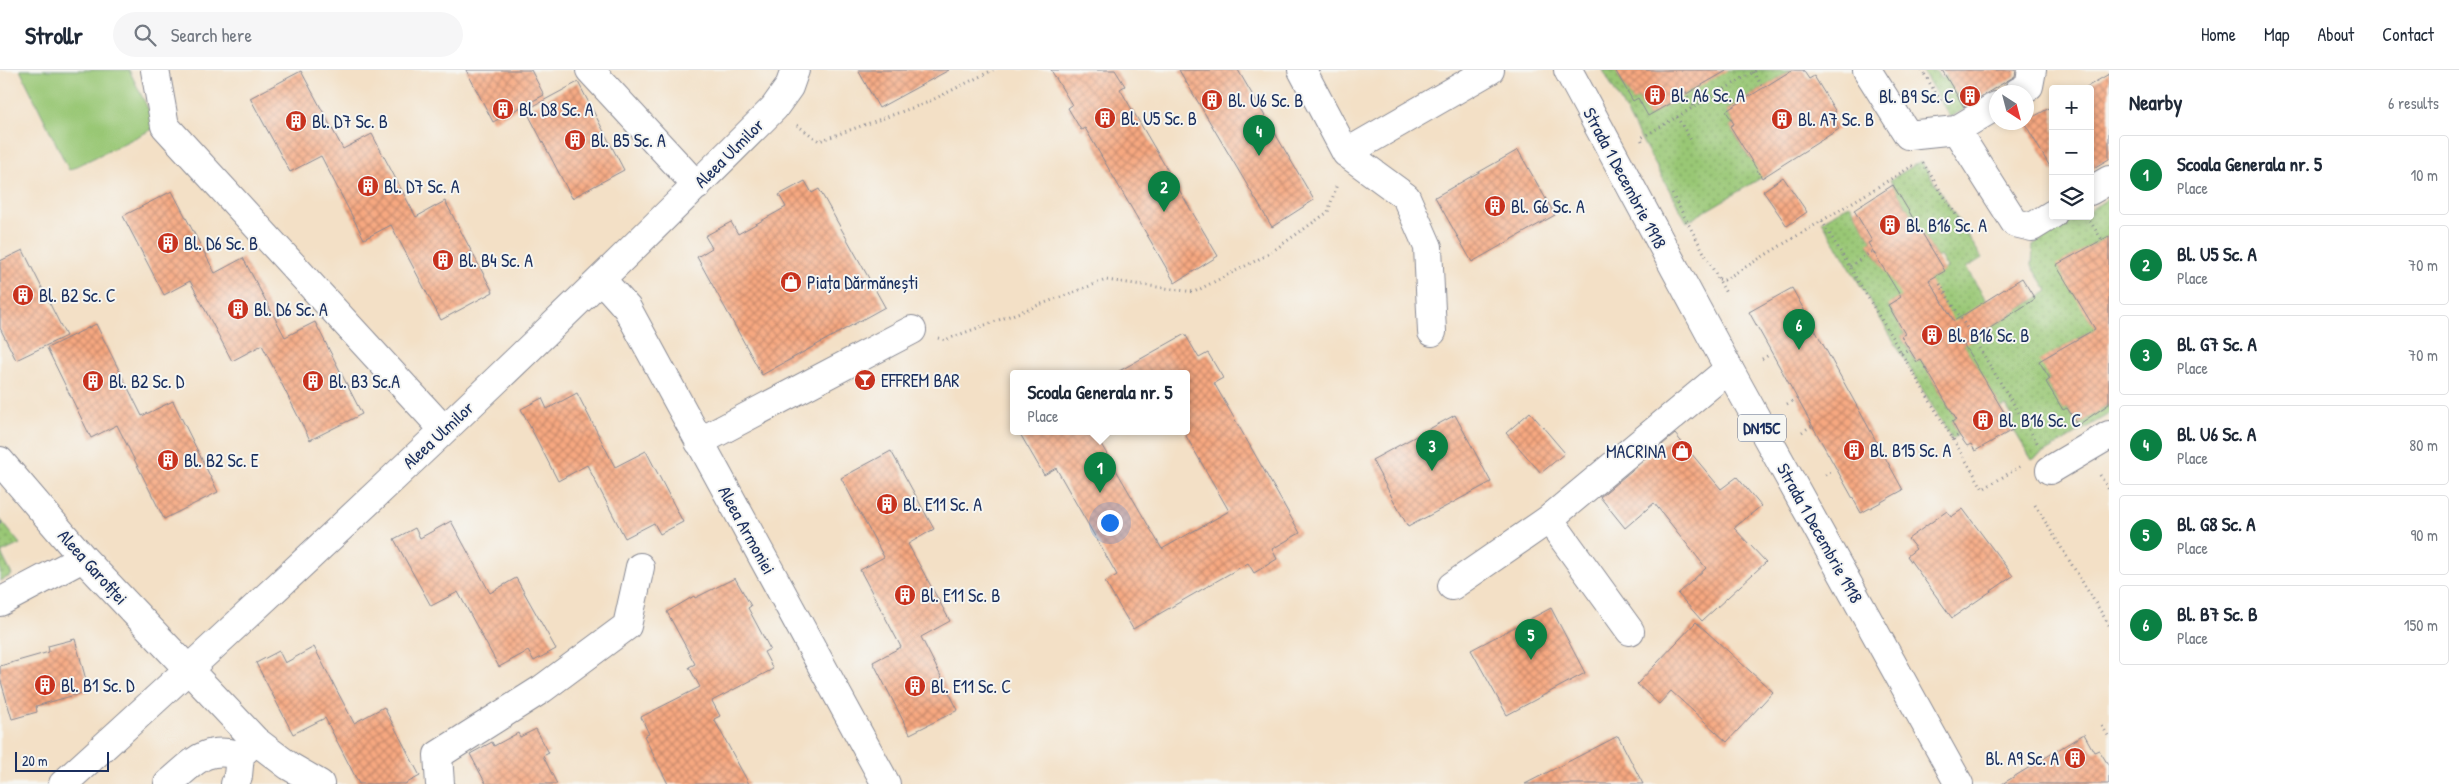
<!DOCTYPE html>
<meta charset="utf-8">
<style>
body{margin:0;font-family:"Patrick Hand",sans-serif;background:#f6f6f7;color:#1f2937}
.controls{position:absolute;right:15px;top:15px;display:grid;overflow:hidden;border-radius:5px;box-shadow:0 2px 8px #0003}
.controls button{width:45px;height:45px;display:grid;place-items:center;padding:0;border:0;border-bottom:1px solid #e0e1e3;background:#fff;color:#1f2937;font:25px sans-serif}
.compass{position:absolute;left:1989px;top:15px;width:45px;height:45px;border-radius:50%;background:#fff;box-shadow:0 2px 8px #0003;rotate:144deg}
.scale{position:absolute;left:15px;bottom:12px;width:94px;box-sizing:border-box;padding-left:5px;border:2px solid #1b2f5e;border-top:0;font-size:14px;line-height:18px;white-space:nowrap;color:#1b2f5e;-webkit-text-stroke:4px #f6f6f2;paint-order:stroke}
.you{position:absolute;left:1109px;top:452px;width:18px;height:18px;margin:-12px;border:4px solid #fff;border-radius:50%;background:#1a73e8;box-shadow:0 0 0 8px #1a73e833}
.badge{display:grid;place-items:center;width:32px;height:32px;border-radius:50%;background:#0b8043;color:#fff;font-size:16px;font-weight:700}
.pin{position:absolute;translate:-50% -41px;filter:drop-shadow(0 1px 2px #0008)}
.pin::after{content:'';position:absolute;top:26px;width:18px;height:15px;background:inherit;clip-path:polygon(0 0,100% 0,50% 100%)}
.popup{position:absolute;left:1010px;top:300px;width:180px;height:65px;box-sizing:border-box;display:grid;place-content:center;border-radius:5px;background:#fff;filter:drop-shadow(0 1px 4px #0005);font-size:16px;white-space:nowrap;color:#747a83}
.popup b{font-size:19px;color:#1f2937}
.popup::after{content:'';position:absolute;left:50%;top:100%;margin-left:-10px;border:10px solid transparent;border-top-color:#fff}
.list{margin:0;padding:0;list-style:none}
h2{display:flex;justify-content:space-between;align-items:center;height:65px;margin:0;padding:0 20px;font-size:21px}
h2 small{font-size:16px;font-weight:400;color:#747a83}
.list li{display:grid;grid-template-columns:32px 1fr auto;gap:15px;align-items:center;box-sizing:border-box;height:80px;margin:0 10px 10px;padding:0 10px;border:1px solid #e0e1e3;border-radius:5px}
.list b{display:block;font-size:19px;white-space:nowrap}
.list p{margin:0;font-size:16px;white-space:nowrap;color:#747a83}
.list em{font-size:16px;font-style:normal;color:#747a83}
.icon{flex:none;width:28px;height:28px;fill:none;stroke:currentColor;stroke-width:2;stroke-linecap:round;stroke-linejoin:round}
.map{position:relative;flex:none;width:2109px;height:714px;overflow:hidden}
header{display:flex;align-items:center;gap:30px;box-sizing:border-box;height:70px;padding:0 25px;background:#fff;border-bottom:1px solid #e0e1e3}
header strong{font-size:24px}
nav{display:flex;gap:28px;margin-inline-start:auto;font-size:18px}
.search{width:350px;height:45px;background:#f6f6f7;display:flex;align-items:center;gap:12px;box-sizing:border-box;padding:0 18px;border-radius:28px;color:#747a83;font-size:19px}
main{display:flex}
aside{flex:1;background:#fff}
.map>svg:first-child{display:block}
.grass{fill:url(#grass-dots);stroke:#5a7b6a}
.pitch{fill:#99c775;stroke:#5a7b6a}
.building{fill:url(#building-cross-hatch)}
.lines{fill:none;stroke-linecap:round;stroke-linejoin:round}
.minor-casing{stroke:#878892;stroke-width:30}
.major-casing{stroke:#878892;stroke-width:30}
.path{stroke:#878892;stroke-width:3;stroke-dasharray:1 4;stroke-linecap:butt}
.minor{stroke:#fff;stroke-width:28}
.major{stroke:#fff;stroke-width:28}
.labels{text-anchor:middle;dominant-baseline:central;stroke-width:4;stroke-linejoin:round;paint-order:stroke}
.shield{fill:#f6f6f2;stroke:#5d6b8a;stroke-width:1}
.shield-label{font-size:16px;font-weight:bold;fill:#1b2f5e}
.poi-label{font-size:18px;fill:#1b2f5e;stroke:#f6f6f2;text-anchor:start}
.street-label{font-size:18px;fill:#1b2f5e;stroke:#f6f6f2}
</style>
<header>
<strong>Strollr</strong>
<div class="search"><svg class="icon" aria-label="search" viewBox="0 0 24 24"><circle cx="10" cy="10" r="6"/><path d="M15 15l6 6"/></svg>Search here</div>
<nav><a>Home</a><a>Map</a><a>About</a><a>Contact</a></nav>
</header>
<main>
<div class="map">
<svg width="2109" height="714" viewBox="0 0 2109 714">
<defs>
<pattern id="grass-dots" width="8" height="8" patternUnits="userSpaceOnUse" patternTransform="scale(1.25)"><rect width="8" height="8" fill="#99c775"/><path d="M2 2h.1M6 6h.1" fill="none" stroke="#7ca263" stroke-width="1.8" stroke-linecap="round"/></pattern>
<pattern id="building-cross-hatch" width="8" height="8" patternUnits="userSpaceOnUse" patternTransform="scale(1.25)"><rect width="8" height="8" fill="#f7a880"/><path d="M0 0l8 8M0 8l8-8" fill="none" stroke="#c7896c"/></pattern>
</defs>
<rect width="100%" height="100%" fill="#f6f6f2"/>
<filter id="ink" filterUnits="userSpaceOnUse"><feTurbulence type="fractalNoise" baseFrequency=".02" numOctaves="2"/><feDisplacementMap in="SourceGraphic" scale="10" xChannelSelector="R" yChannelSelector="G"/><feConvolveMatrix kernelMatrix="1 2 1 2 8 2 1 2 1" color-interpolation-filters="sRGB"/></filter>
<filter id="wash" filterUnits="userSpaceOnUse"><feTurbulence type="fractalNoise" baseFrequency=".0096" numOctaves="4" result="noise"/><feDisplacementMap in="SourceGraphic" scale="20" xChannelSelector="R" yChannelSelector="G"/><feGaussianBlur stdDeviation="1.12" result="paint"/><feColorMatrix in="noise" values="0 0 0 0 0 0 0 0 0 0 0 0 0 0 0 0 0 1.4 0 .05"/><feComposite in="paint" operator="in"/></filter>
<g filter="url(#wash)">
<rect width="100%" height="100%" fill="#f3e0c6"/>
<path class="grass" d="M1603 0H1615L1633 31 1638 28 1649 46 1721 0H1792L1726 41 1734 54 1730 56 1750 89 1766 105 1687 152Z
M1922 0H1935L1941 9 1946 6 1965 39 1950 47Z
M1921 91 1982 188 1966 198 2000 252 2048 221 2032 196 2033 175 2080 146H2090V140L2109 128V166L2061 193 2099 256 2040 291 2050 309 2046 312 2063 340 2067 338 2078 355 2109 334V344L2032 390 2009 352 2014 349 2006 336 2001 338 1959 267 1963 264 1926 212 1947 198 1940 186 1937 188 1890 110Z
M1850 134 1872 171 1868 174 1883 197 1905 225 1888 235 1905 264 1901 266 1916 292 1921 290 1956 349 1952 352 1959 365 1952 369 1822 151Z
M0 449 20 474 1 483 12 505 0 511Z"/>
<path class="pitch" d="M20 0H129L157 57 69 100Z"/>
<g id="blocks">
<path class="building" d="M466 0H531L544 25 493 52Z
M858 0H949L879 38Z
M1051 0H1115L1125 16 1120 19 1218 186 1175 213 1085 58 1081 60 1068 38 1072 35Z
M1179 0H1238L1314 130 1272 157Z
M1615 0H1728L1648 46 1638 28 1633 31Z
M1792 0H1803L1809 9 1814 6 1836 42 1830 45 1839 59 1762 108 1730 56 1734 54 1726 41Z
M1942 0H2016L2015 6 1964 37Z
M301 1 343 79 372 64 416 147 445 131 493 222 441 250 391 155 364 169 321 86 290 102 250 28Z
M2109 4V89L2090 100V19H2083Z
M578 12 624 100 572 128 526 40Z
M2053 36V102L2024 52Z
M1518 80 1555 145 1472 192 1435 127Z
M1783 107 1807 142 1787 156 1763 121Z
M805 111 812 123 819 119 885 237 762 305 697 187 712 178 705 166 731 152 738 164 786 137 779 125Z
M1893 115 1945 201 1929 210 1954 251 2022 208 2035 229 1964 275 2014 359 1975 381 1971 374 1967 376 1959 365 1952 352 1956 349 1921 290 1917 292 1901 266 1905 264 1888 235 1901 227 1868 173 1872 171 1854 140Z
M172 121 215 203 243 188 285 267 315 252 362 344 310 370 262 275 232 291 190 211 164 225 123 146Z
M2109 166V334L2078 355 2067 338 2063 340 2046 312 2050 309 2039 291 2095 259 2056 195Z
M23 180 66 266 16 290 0 258V191Z
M1792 218 1903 420 1861 443 1749 242Z
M96 254 142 346 173 331 218 422 164 449 117 355 91 368 47 278Z
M1185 264 1199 288 1208 283 1223 308 1214 313 1300 463 1272 479 1277 489 1254 503 1248 493 1133 559 1105 512 1117 505 1056 398 1044 405 1019 362H1094L1162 479 1229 441 1186 366V304H1114Z
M577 323 615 397 646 381 683 452 660 464 654 453 625 468 587 395 558 411 521 339 542 328 547 339Z
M1530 342 1565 383 1541 403 1506 363Z
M1455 345 1491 412 1408 457 1372 390Z
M1675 364 1721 419 1737 407 1761 436 1734 458 1766 492 1702 551 1678 524 1706 498 1654 433 1625 458 1600 427Z
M891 381 934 459 908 474 950 551 921 567 958 640 910 664 873 592 901 577 860 500 884 487 841 408Z
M1963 439 2013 506 1952 548 1907 486 1916 479 1908 469 1947 441 1951 447Z
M451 451 490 523 516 508 556 579 534 591 528 581 499 597 458 522 431 536 394 469 415 458 420 468Z
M735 508 751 536 748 538 770 579 764 582 773 599 712 631 720 646 714 649 749 714H668L644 666 649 664 641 647 700 617 689 597 695 594 667 542 694 526 695 528Z
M1551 538 1585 603 1507 645 1471 580Z
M1696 552 1773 622 1727 672 1671 621 1659 634 1637 614Z
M75 569 89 621 36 636 37 642 12 649 0 608V596L49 582 48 576Z
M314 577 354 653 384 637 420 706 405 714H359L325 648 293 664 256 593 279 581 285 593Z
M536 659 549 683 543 686 557 714H486L470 684 492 672 494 676 518 663 520 667Z
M2084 664 2094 682 2099 680 2109 696V714H2002Z
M1618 666 1643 714H1525Z"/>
</g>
</g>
<g filter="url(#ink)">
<use href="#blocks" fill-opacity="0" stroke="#878892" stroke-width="1"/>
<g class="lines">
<g class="minor-casing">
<path id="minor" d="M155 0 165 56 444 360
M590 0 697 116
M1302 0 1346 83 1406 127 1428 177 1432 262
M1867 0 1908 65 1956 60 2015 153 2032 157 2053 144
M2018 22 2029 16 2032 0
M1956 60 1996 36
M1346 83 1490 0
M2090 121 2109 110
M602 210 627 238 886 714
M699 372 912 260
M0 391 83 488 256 671 289 696 320 714
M2050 400 2109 365
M1549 449 1630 561
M1452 516 1549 449 1729 299
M0 532 83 488
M63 714C305 494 543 270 774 38L789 17 795 0
M168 714C195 692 203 676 240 685
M235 714 238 706 240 685 253 673
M440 714 438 685 542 619 627 556 640 497"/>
</g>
<g class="major-casing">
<path id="major" d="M1568 0 1729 299 1959 714"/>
</g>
<path class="path" d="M1922 0 1941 32
M1753 2 1764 19
M1685 22 1694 37
M1677 47 1692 72
M797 55 819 71 926 33 993 0
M1642 71 1641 68 1757 0
M1923 93 1970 167
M1672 124 1726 223
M1822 151 1983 419 2021 396
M2090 151 2102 170
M1850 196 1873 181
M1719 209 1724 210 1914 95
M1940 214 2038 374
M938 268 945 270 1106 210 1194 222 1267 185 1328 142 1337 114
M1901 283 1909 279
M1762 289 1769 285
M1787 334 1798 328
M1802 362 1813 355
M1952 369 1959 365
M1825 405 1833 401
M2100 405 2109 420
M2035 435 2109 555
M0 452H2
M2102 656 2109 667"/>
<use href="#minor" class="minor"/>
<use href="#major" class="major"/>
</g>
</g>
<defs>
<g id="building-disc" transform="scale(1.125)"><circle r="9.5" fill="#c8321e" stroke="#f6f6f2"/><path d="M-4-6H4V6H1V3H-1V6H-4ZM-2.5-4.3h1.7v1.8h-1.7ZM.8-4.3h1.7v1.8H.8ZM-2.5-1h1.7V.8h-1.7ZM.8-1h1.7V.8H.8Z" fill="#fff"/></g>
<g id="shop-disc" transform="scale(1.125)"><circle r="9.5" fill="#c8321e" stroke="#f6f6f2"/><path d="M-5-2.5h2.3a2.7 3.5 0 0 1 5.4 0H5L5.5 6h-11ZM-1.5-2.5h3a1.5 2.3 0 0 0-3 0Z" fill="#fff"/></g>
<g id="bar-disc" transform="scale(1.125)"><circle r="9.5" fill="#c8321e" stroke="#f6f6f2"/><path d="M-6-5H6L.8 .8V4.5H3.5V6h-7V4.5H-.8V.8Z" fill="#fff"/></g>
</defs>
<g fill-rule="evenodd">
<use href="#building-disc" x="1655" y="25"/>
<use href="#building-disc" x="1970" y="26"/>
<use href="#building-disc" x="1212" y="30"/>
<use href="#building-disc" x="503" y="39"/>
<use href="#building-disc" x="1105" y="48"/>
<use href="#building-disc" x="1782" y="49"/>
<use href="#building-disc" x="296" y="51"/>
<use href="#building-disc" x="575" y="70"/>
<use href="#building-disc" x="368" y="116"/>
<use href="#building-disc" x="1495" y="136"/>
<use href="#building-disc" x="1890" y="155"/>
<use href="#building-disc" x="168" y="173"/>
<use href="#building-disc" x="443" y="190"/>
<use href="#shop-disc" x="791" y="212"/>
<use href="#building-disc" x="23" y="225"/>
<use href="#building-disc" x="238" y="239"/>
<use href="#building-disc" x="1932" y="265"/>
<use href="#bar-disc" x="865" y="310"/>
<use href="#building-disc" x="93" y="311"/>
<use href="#building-disc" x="313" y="311"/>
<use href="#building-disc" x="1983" y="350"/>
<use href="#building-disc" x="1854" y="380"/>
<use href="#shop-disc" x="1682" y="381"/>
<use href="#building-disc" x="168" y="390"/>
<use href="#building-disc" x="887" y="434"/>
<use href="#building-disc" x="905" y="525"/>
<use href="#building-disc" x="45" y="615"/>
<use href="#building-disc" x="915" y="616"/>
<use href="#building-disc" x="2075" y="688"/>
</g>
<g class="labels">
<rect class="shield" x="1738" y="344.5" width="48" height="27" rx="4"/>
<g class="shield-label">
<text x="1762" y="358">DN15C</text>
</g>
<g class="poi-label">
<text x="1671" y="25">Bl. A6 Sc. A</text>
<text x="1954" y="26" text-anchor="end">Bl. B9 Sc. C</text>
<text x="1228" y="30">Bl. U6 Sc. B</text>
<text x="519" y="39">Bl. D8 Sc. A</text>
<text x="1121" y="48">Bl. U5 Sc. B</text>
<text x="1798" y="49">Bl. A7 Sc. B</text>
<text x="312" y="51">Bl. D7 Sc. B</text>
<text x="591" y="70">Bl. B5 Sc. A</text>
<text x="384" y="116">Bl. D7 Sc. A</text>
<text x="1511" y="136">Bl. G6 Sc. A</text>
<text x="1906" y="155">Bl. B16 Sc. A</text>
<text x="184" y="173">Bl. D6 Sc. B</text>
<text x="459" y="190">Bl. B4 Sc. A</text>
<text x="807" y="212">Piața Dărmănești</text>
<text x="39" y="225">Bl. B2 Sc. C</text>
<text x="254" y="239">Bl. D6 Sc. A</text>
<text x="1948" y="265">Bl. B16 Sc. B</text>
<text x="881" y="310">EFFREM BAR</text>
<text x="109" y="311">Bl. B2 Sc. D</text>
<text x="329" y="311">Bl. B3 Sc.A</text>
<text x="1999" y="350">Bl. B16 Sc. C</text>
<text x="1870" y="380">Bl. B15 Sc. A</text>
<text x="1666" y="381" text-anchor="end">MACRINA</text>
<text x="184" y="390">Bl. B2 Sc. E</text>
<text x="903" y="434">Bl. E11 Sc. A</text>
<text x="921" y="525">Bl. E11 Sc. B</text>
<text x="61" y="615">Bl. B1 Sc. D</text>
<text x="931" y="616">Bl. E11 Sc. C</text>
<text x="2059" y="688" text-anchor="end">Bl. A9 Sc. A</text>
</g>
<g class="street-label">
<text transform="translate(729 83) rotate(-45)">Aleea Ulmilor</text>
<text transform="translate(1625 108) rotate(62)">Strada 1 Decembrie 1918</text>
<text transform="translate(438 365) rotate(-43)">Aleea Ulmilor</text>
<text transform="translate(747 460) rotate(61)">Aleea Armoniei</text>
<text transform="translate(1820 463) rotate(61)">Strada 1 Decembrie 1918</text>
<text transform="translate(93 497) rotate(48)">Aleea Garofiței</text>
</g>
</g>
</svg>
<div class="controls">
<button>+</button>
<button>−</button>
<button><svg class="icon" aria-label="layers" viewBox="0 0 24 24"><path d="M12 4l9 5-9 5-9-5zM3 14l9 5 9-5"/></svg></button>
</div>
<svg class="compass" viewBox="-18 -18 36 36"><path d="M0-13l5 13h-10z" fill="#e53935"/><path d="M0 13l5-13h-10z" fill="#747a83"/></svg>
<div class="scale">20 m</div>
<div class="you"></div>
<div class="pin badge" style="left:1100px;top:423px">1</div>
<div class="popup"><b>Scoala Generala nr. 5</b>Place</div>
<div class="pin badge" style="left:1164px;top:142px">2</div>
<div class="pin badge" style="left:1432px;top:401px">3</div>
<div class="pin badge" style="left:1259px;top:86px">4</div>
<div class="pin badge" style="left:1531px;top:590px">5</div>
<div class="pin badge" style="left:1799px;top:280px">6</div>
</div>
<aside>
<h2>Nearby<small>6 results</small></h2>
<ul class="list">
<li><span class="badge">1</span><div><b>Scoala Generala nr. 5</b><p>Place</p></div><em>10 m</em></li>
<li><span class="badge">2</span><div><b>Bl. U5 Sc. A</b><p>Place</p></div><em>70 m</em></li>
<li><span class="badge">3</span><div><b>Bl. G7 Sc. A</b><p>Place</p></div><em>70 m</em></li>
<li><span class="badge">4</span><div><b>Bl. U6 Sc. A</b><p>Place</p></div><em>80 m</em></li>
<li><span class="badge">5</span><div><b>Bl. G8 Sc. A</b><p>Place</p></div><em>90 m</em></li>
<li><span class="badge">6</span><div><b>Bl. B7 Sc. B</b><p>Place</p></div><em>150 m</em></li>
</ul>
</aside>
</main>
